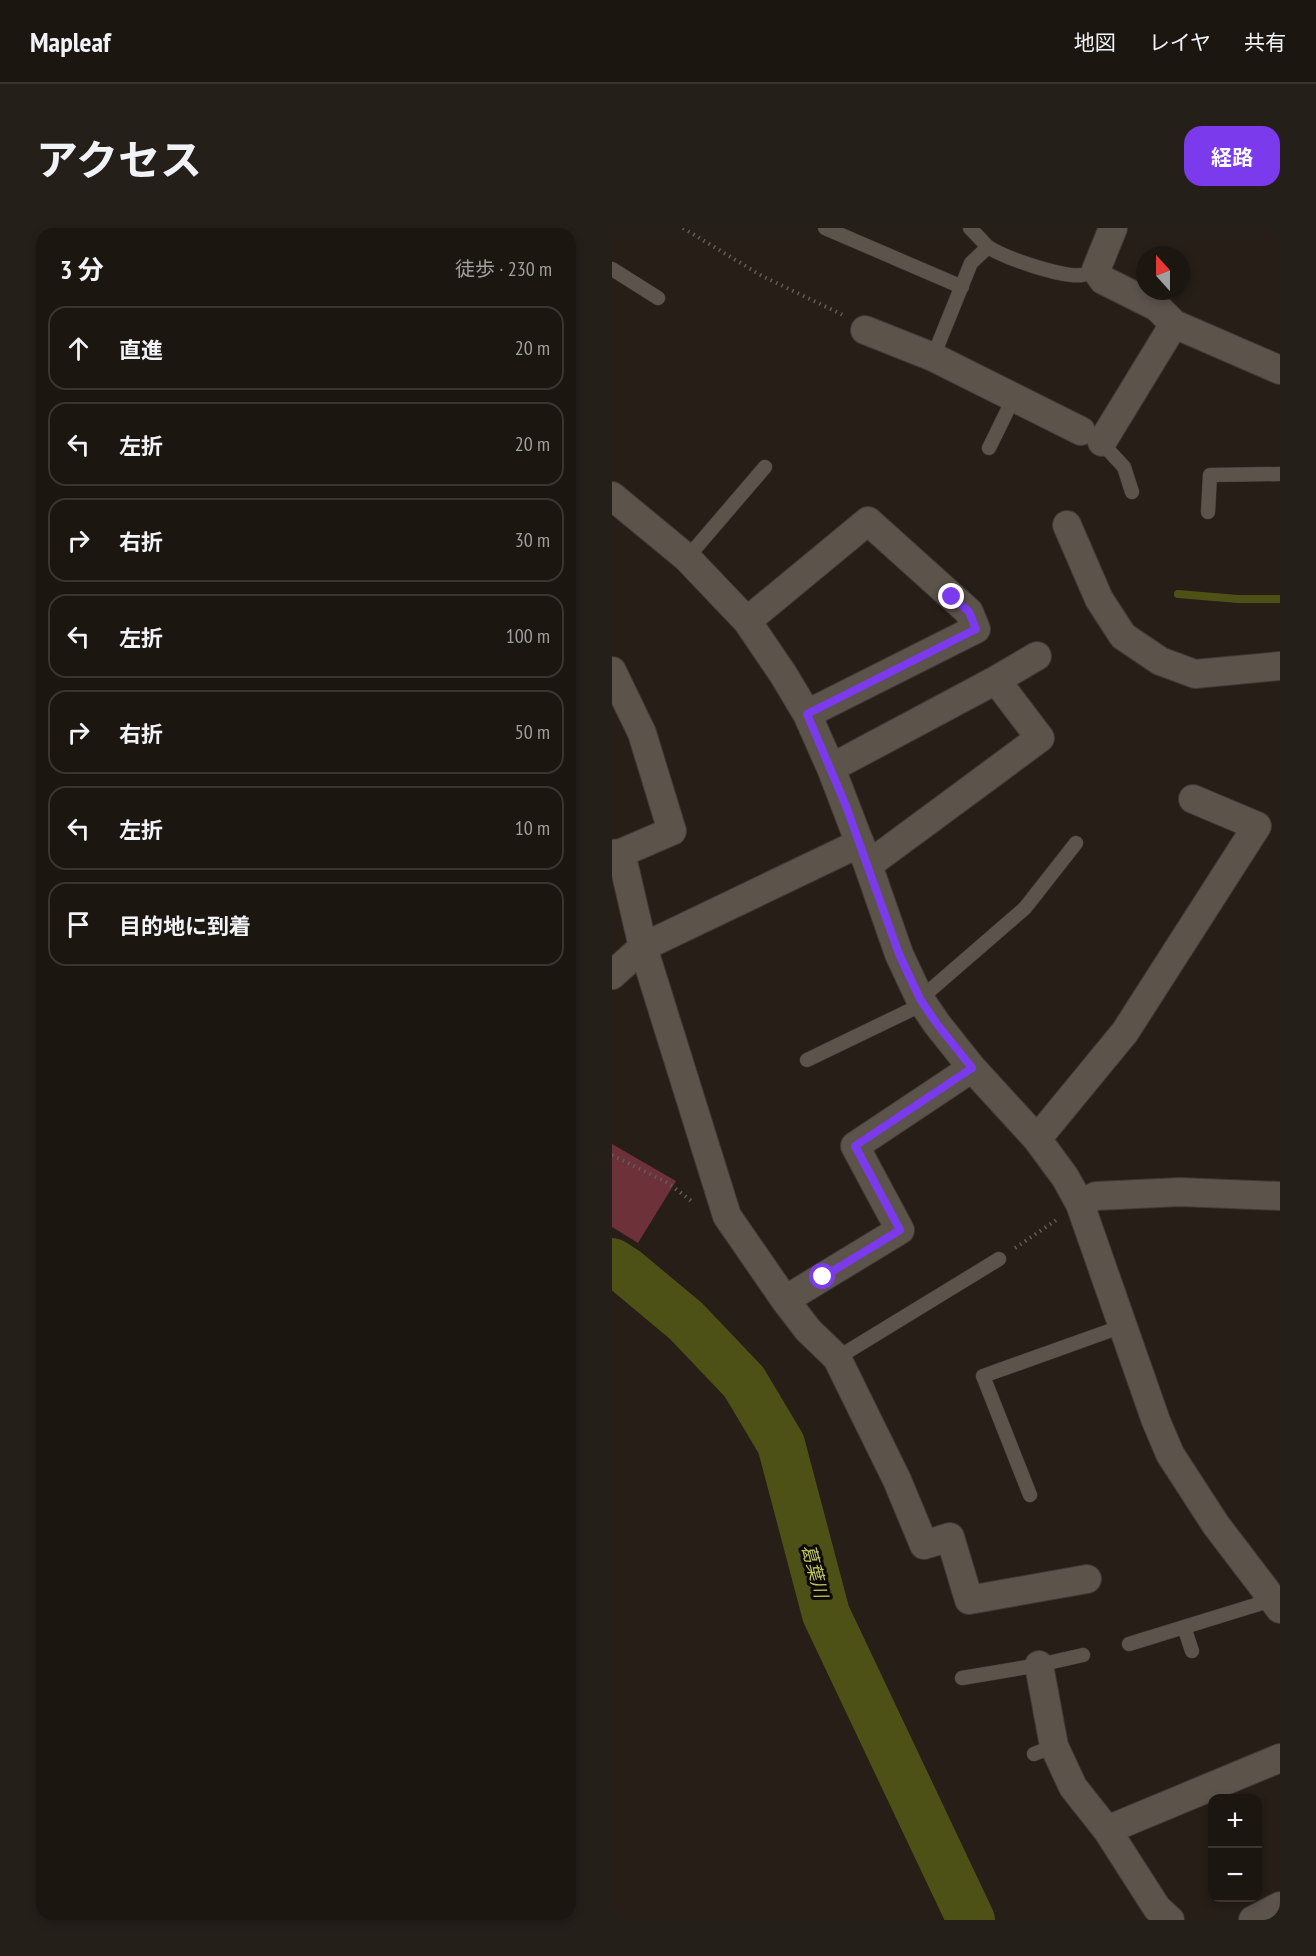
<!DOCTYPE html>
<html lang="ja">
<meta charset="utf-8">
<style>
body{margin:0;font-family:"PT Sans Narrow","Noto Sans JP",sans-serif;background:#251f1a;color:#f1f3f6}
.controls{position:absolute;right:18px;bottom:18px;display:grid;overflow:hidden;border-radius:12px;box-shadow:0 3px 9px #0003}
.controls button{width:54px;height:54px;display:grid;place-items:center;padding:0;border:0;border-bottom:2px solid #3a3531;background:#1c1611;color:#f1f3f6;font:30px sans-serif}
.compass{position:absolute;left:524px;top:18px;width:54px;height:54px;border-radius:50%;background:#1c1611;box-shadow:0 3px 9px #0003;rotate:339deg}
.stop{position:absolute;width:18px;height:18px;margin:-14px;border:4px solid #7c3aed;border-radius:50%;background:#fff}
.stop.end{background:#7c3aed;border-color:#fff;box-shadow:0 2px 6px #0008}
.list{margin:0;padding:0;list-style:none}
h2{display:flex;justify-content:space-between;align-items:center;height:78px;margin:0;padding:0 24px;font-size:26px}
h2 small{font-size:20px;font-weight:400;color:#a09f9f}
.list li{display:grid;grid-template-columns:39px 1fr auto;gap:18px;align-items:center;box-sizing:border-box;height:84px;margin:0 12px 12px;padding:0 12px;border:2px solid #3a3531;border-radius:18px}
.list b{display:block;font-size:22px;white-space:nowrap}
.list em{font-size:20px;font-style:normal;color:#a09f9f}
.icon{flex:none;width:33px;height:33px;fill:none;stroke:currentColor;stroke-width:2;stroke-linecap:round;stroke-linejoin:round}
.map{position:relative;flex:none;width:668px;height:1692px;overflow:hidden;border-radius:18px}
header{display:flex;align-items:center;gap:36px;box-sizing:border-box;height:84px;padding:0 30px;background:#1c1611;border-bottom:2px solid #3a3531}
header strong{font-size:28px}
nav{display:flex;gap:33px;margin-inline-start:auto;font-size:21px}
.intro{display:flex;align-items:center;justify-content:space-between;box-sizing:border-box;height:144px;padding:0 36px}
h1{margin:0;font-size:42px}
.button{padding:15px 27px;border-radius:18px;background:#7c3aed;color:#fff;font-size:21px;font-weight:700}
main{display:flex;gap:36px;padding:0 36px}
aside{flex:1;background:#1c1611;border-radius:18px;box-shadow:0 3px 9px #0003}
.map>svg:first-child{display:block}
.green{fill:#6d313a}
.lines{fill:none;stroke-linecap:round;stroke-linejoin:round}
.stream{stroke:#4e5116;stroke-width:8}
.river{stroke:#4e5116;stroke-width:48}
.service-casing{stroke:#403935;stroke-width:15}
.minor-casing{stroke:#403935;stroke-width:30}
.path{stroke:#635c56;stroke-width:4;stroke-dasharray:1.5 4.5;stroke-linecap:butt}
.service{stroke:#5c534b;stroke-width:14}
.minor{stroke:#5c534b;stroke-width:28}
.route{stroke:#7c3aed;stroke-width:8}
.labels{text-anchor:middle;dominant-baseline:central;stroke-width:6;stroke-linejoin:round;paint-order:stroke}
.water-label{font-size:18px;font-style:italic;fill:#c2c860;stroke:#0c0906}
</style>
<header>
<strong>Mapleaf</strong>
<nav><a>地図</a><a>レイヤ</a><a>共有</a></nav>
</header>
<div class="intro"><h1>アクセス</h1><a class="button">経路</a></div>
<main>
<aside>
<h2>3 分<small>徒歩 · 230 m</small></h2>
<ul class="list">
<li><svg class="icon" aria-label="ahead" viewBox="0 0 24 24"><path d="M12 20V5M6 11l6-6 6 6"/></svg><div><b>直進</b></div><em>20 m</em></li>
<li><svg class="icon" aria-label="left" viewBox="0 0 24 24"><path d="M17 20v-9H6M10 6l-5 5 5 5"/></svg><div><b>左折</b></div><em>20 m</em></li>
<li><svg class="icon" aria-label="right" viewBox="0 0 24 24"><path d="M7 20v-9h11M14 6l5 5-5 5"/></svg><div><b>右折</b></div><em>30 m</em></li>
<li><svg class="icon" aria-label="left" viewBox="0 0 24 24"><path d="M17 20v-9H6M10 6l-5 5 5 5"/></svg><div><b>左折</b></div><em>100 m</em></li>
<li><svg class="icon" aria-label="right" viewBox="0 0 24 24"><path d="M7 20v-9h11M14 6l5 5-5 5"/></svg><div><b>右折</b></div><em>50 m</em></li>
<li><svg class="icon" aria-label="left" viewBox="0 0 24 24"><path d="M17 20v-9H6M10 6l-5 5 5 5"/></svg><div><b>左折</b></div><em>10 m</em></li>
<li><svg class="icon" aria-label="arrive" viewBox="0 0 24 24"><path d="M6 21V4h12l-3 4 3 4H6"/></svg><div><b>目的地に到着</b></div></li>
</ul>
</aside>
<div class="map">
<svg width="668" height="1692" viewBox="0 0 668 1692">
<rect width="100%" height="100%" fill="#261e17"/>
<path class="green" d="M0 916 64 953 26 1015 0 999Z"/>
<g class="lines">
<path class="stream" d="M566 366 626 371H668"/>
<path class="river" d="M0 1034 14 1043 74 1093 132 1154 169 1216 214 1386 359 1692"/>
<g class="service-casing">
<path id="service" d="M213 0 350 59
M358 0 376 19
M0 41 46 70
M321 129 359 35 376 19C393 30 451 50 470 47 475 46 479 44 484 42
M487 212 512 239 520 264
M377 220 402 169
M596 284 598 247 668 246
M75 330 153 239
M308 771 413 680 464 615
M195 832 311 776
M225 1130 387 1031
M418 1267 371 1148 511 1098
M572 1399 580 1423
M517 1416 660 1372
M350 1450 427 1437 471 1427
M422 1526 442 1518"/>
</g>
<g class="minor-casing">
<path id="minor" d="M501 0 484 42 491 52 545 79 562 96 668 142
M253 102 321 129 469 203
M490 214 562 96
M0 268 75 330 135 393 171 446 195 486 219 540 256 637 287 726 308 771 325 796 360 840 425 911 453 949 468 976 544 1193 558 1226 604 1297 668 1381
M455 297 487 371 511 408 548 433 583 446 668 438
M135 393 256 293 357 384 364 401 195 486
M0 443 30 505 60 603 9 625 0 626
M219 540 384 452 425 428
M9 625 31 719 115 988 173 1072 196 1102 225 1130 285 1252 312 1317 338 1309 357 1372 475 1351
M256 637 428 510 384 452
M0 747 31 719 248 615
M425 911 513 804 645 598 581 571
M468 976 484 968 568 964 668 968
M173 1072 288 1002 243 918 360 840
M427 1437 442 1518 461 1559 495 1602 545 1680 558 1692
M495 1602 668 1530
M641 1692 668 1678"/>
</g>
<path class="path" d="M71 0 150 48 231 87
M0 927 56 955 82 975
M403 1020 446 991"/>
<use href="#service" class="service"/>
<use href="#minor" class="minor"/>
</g>
<g class="lines">
<path class="route" d="M211 1049 288 1002 243 918 360 840 325 796 308 771 287 726 234 578 195 486 364 401 357 384 340 369"/>
</g>
<g class="labels">
<g class="water-label">
<text transform="translate(203 1343) rotate(75)">葛葉川</text>
</g>
</g>
</svg>
<div class="controls">
<button>+</button>
<button>−</button>
</div>
<svg class="compass" viewBox="-18 -18 36 36"><path d="M0-13l5 13h-10z" fill="#e53935"/><path d="M0 13l5-13h-10z" fill="#a09f9f"/></svg>
<div class="stop" style="left:211px;top:1049px"></div>
<div class="stop end" style="left:340px;top:369px"></div>
</div>
</main>
